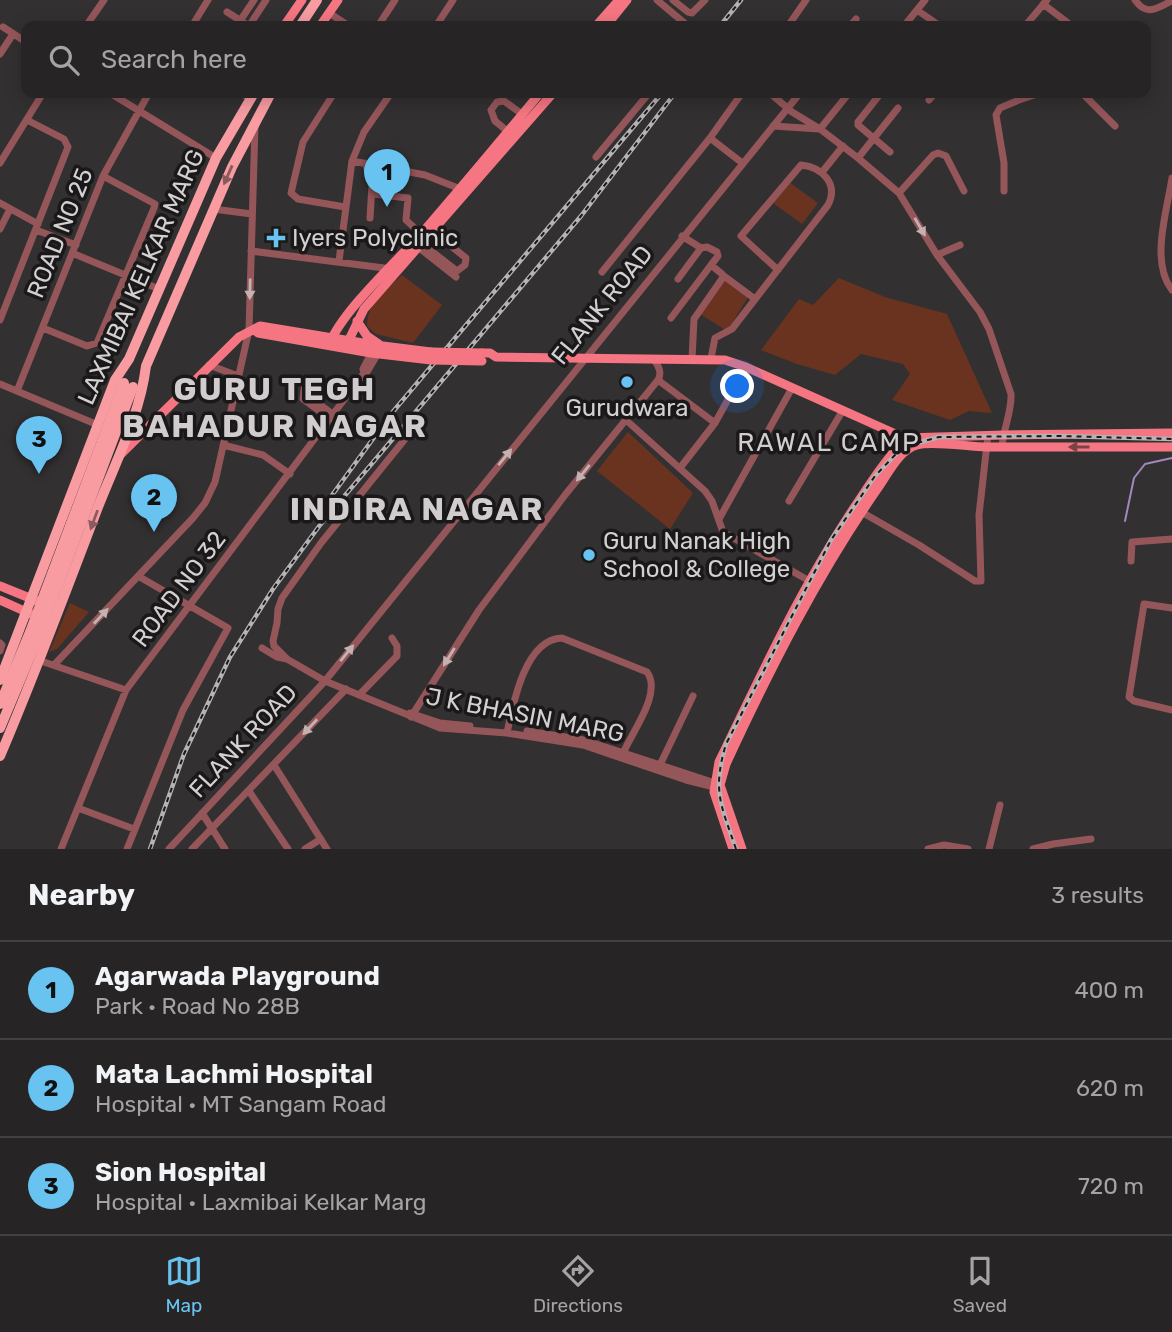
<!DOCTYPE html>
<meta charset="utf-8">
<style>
body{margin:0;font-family:Rubik,sans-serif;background:#2e2c2d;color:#f1f3f6}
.you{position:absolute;left:738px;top:387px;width:24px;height:24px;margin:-18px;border:5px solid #fff;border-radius:50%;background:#1a73e8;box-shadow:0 0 0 10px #1a73e833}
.badge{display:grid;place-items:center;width:46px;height:46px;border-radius:50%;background:#69c3f1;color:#111;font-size:23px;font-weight:700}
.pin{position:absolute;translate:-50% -58px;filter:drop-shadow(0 2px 4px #0008)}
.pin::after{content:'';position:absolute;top:37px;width:24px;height:21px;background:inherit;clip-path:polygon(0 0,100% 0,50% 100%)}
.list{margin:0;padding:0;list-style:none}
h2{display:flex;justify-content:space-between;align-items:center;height:91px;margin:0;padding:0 28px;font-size:30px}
h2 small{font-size:23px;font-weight:400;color:#a4a4a7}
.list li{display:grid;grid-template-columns:46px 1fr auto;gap:21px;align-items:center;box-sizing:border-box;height:98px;padding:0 28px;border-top:2px solid #424142}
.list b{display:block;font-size:26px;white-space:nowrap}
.list p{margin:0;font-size:23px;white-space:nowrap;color:#a4a4a7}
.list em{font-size:23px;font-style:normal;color:#a4a4a7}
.icon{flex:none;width:38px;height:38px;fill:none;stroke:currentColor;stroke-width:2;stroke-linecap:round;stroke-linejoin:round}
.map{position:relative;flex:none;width:1172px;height:849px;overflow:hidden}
.search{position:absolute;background:#262425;box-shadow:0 4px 18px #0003;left:21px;right:21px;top:21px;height:77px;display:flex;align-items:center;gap:18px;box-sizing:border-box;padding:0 24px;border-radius:14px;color:#a4a4a7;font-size:26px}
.sheet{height:385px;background:#262425}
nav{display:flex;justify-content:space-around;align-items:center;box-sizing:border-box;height:98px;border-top:2px solid #424142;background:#262425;font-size:19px;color:#a4a4a7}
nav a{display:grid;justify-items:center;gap:4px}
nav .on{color:#69c3f1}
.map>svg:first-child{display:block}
.green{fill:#6a3320}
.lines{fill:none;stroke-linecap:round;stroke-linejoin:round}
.stream{stroke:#a388c0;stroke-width:2}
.minor{stroke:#95565a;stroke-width:7}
.major{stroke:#f57682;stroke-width:9}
.highway{stroke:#f89ca2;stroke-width:10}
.rail-casing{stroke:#b6b3b4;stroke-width:4.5}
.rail{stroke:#1a1819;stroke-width:2;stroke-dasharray:5;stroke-linecap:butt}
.major-bridge{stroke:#f57682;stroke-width:9}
.highway-bridge{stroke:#f89ca2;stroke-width:10}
.oneway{fill:#895a5e}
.oneway2{fill:#c4b2b3}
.oneway3{fill:#7d4248}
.poi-dot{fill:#69c3f1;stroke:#1a1819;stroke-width:2.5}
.labels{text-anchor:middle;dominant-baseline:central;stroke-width:7;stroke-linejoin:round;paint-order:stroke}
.street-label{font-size:24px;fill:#d3d0d1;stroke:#1a1819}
.poi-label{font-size:24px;fill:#d3d0d1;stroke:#1a1819;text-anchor:start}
.neighbourhood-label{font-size:26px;letter-spacing:2px;fill:#d1ccce;stroke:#1a1819}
.district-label{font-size:32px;font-weight:bold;letter-spacing:2px;fill:#d1ccce;stroke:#1a1819}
</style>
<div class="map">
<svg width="1172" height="849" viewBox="0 0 1172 849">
<rect width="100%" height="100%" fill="#333031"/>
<path class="green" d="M789 182 818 203 802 224 773 203Z
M402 275 442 305 413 343 376 334 367 326C367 302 386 290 402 275Z
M723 277 750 294 727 331 700 314Z
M839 278 885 297 947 314 992 413 969 411 950 420 892 400 910 374 903 364 861 354 835 375 797 364 761 350 799 299 813 305Z
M628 432 693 493 670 529 597 471Z
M70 603 89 612 57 649 49 652Z"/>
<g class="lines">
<path class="stream" d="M1125 521 1134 478 1145 464 1172 458"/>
<path class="minor" d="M657 0 688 26
M673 0 688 12 692 13 705 0
M1135 0C1147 17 1156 8 1172 1
M1043 4 1072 26
M917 10 925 0
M227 12 249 26
M329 13 349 26
M240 21 254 0
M86 26 104 0
M192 26 208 0
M249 26 266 0
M378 26 395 0
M436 26 453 0
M788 26 806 0
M850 26 856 19
M904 26 917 10 940 26
M1025 26 1047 0
M3 27 26 42
M0 54 13 34
M110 93 216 158
M240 93 251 99
M334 93 303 142 291 193 298 199 345 207
M770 93 792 112 820 129 858 158 899 193 937 255 980 312 989 329 1011 394C1012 412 1003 429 1002 447
M881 93 858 122V125L890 152
M1014 93 1019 100 1040 93
M1082 93 1115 126
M929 100 935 93
M773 126 819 129
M820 129 849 93
M511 134 495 121 491 110 497 102 504 101 522 114
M710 138 742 93
M596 157 649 93
M858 158 898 108
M352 161 425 175 463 190
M0 163 43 93
M365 163 372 185 370 218
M823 171 843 146
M1172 178C1167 211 1150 262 1172 290
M1004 191V163L996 115 1000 108 1019 100
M899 193 933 155 938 153 946 156 964 191
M373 194 408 198 406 220 421 234
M0 203 38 224
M213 209 252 214
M0 229 10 209
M36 230 76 245
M682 236 701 248 707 247 717 252 718 256 711 265
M421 243 457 271 465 265 466 258 432 231
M418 247 456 277
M251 251 392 269
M72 253 159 289
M937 255 960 245
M339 261 352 161 364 132 391 93
M602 272 710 138 741 162
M678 279 701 248
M671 318 711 265 722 274
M0 320 68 147 64 139 27 120
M43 328 87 346 97 343 154 208 155 204 103 176
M373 350 363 369 364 373 367 372 380 350
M711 358 715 338 732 329 828 205C839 184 822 167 801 165L741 236 778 270
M692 359 694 319 724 276 755 299
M209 365 238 376
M658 380 715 423
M305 381 303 399 330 419
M0 384 98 425
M17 391 103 176 149 93
M315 401 334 415
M626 420 705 491 712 501 723 532 813 583
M223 445 263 455 290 474
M680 468 715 423 746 367
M789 501 843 410
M858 510 919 545 975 581H981L979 515 988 435
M719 519 792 388
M1131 561 1132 542 1172 539
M1172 608 1144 604 1129 697 1134 701 1172 710
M0 643 2 645 0 651
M262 648 277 657 287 659 325 681 440 728 507 733 583 745 686 780 718 788
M287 659 274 646 273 641 277 623 278 609 282 598 321 543 405 439
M38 660 126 690
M54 665 193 518 205 503 215 482 249 330 255 126
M359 695 397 656V646L392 638
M410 713 440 723 470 726
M411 717 479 610 565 495 658 380C662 373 659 367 655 361
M527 731 584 740 718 784
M507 733C513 704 525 639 562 638L647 672C663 694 630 734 622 756
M274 765 327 849
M658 769 693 696
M249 791 288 849
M78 808 134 829
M202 813 225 849
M61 849 126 690 364 373
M127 849 183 710 228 628 138 576
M169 849 325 681 800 93
M192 849 346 689
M305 849 321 839
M928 849 944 845 968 849
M989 849 1000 805
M1033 849 1053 844 1091 839"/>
<path class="major" d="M284 26 302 0
M320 26 338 0
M596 26 619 0
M606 26 627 0
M357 321 367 336 380 345
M254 330 258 333 371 353 431 360
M329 345C341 312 397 261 422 233 462 187 501 140 540 93
M345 348 364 309 553 93
M482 353H490L496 357 725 360 746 367 909 440
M120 455 239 337 260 326 375 345 431 352
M0 586 37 601
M0 600 31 614
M733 849 714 792 719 762C760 677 800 590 852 511 869 485 885 460 906 438L1003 435 1172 433
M742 849 720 785 726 764C770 669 818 574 878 488 888 474 899 450 917 445 931 440 970 447 986 447H1172"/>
<path class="highway" d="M300 26 317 0
M0 680 115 380 129 359 216 158 254 93
M0 756C35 674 66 591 98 507 116 461 140 415 146 366L232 167 271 93"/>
<g class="rail-casing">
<path id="rail" d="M720 26 741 0
M322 509 391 414 662 93
M150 849 184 754 230 657 273 589 320 525 581 216 675 93
M736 849C721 805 712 791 726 744L831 540 875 476 895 455 910 445 939 437 1060 436 1172 439"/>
</g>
<use href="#rail" class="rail"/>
<path class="major-bridge" d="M431 352 482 353
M431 360 482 361"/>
<path class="highway-bridge" d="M0 704 30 632 124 383
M0 728 39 635 133 387"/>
</g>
<defs><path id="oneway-solid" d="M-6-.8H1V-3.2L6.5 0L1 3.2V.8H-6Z" transform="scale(1.75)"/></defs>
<g class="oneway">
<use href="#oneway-solid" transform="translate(228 175) rotate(114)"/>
<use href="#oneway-solid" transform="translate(94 520) rotate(110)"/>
</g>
<g class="oneway2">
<use href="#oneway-solid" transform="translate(920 227) rotate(60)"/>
<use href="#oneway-solid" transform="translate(250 289) rotate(91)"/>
<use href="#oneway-solid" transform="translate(505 457) rotate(-51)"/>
<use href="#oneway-solid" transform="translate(583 473) rotate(129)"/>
<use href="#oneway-solid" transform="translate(101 616) rotate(-47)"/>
<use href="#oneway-solid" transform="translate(347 653) rotate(-51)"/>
<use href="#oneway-solid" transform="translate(449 657) rotate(122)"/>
<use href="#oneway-solid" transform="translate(310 727) rotate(133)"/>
</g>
<use class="oneway3" href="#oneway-solid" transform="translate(1079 447) rotate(180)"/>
<g class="poi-dot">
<path d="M272.5 227.5h7v7h7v7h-7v7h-7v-7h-7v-7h7z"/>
<circle cx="627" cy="382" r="7"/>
<circle cx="589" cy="555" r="7"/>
</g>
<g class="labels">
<g class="street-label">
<text transform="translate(60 233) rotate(-68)">ROAD NO 25</text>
<text transform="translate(141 277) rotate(-66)">LAXMIBAI KELKAR MARG</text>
<text transform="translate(602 305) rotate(-51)">FLANK ROAD</text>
<text transform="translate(179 589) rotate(-53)">ROAD NO 32</text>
<text transform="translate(525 715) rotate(11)">J K BHASIN MARG</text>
<text transform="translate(243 741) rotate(-47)">FLANK ROAD</text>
</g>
<g class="poi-label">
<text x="292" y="238">Iyers Polyclinic</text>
<text x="627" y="408" text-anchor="middle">Gurudwara</text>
<text x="603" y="541">Guru Nanak High<tspan x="603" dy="28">School &amp; College</tspan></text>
</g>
<g class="neighbourhood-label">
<text x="829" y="442">RAWAL CAMP</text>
</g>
<g class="district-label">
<text x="275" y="389">GURU TEGH<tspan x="275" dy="37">BAHADUR NAGAR</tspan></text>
<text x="417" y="509">INDIRA NAGAR</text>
</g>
</g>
</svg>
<div class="you"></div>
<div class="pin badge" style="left:387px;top:207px">1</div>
<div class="pin badge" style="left:154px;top:532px">2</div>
<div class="pin badge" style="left:39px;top:474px">3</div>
<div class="search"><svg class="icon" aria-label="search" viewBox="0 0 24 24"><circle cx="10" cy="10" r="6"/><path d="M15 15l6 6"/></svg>Search here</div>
</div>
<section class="sheet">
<h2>Nearby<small>3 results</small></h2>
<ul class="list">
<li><span class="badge">1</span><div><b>Agarwada Playground</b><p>Park · Road No 28B</p></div><em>400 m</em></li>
<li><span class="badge">2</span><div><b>Mata Lachmi Hospital</b><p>Hospital · MT Sangam Road</p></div><em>620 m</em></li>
<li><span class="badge">3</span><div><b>Sion Hospital</b><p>Hospital · Laxmibai Kelkar Marg</p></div><em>720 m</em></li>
</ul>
</section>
<nav>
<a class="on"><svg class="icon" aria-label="map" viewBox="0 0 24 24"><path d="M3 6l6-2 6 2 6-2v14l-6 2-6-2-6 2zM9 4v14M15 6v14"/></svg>Map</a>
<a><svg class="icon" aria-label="directions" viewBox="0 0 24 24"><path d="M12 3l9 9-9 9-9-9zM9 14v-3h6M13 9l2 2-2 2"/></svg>Directions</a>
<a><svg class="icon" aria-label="saved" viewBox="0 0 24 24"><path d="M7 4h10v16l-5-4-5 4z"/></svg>Saved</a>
</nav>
